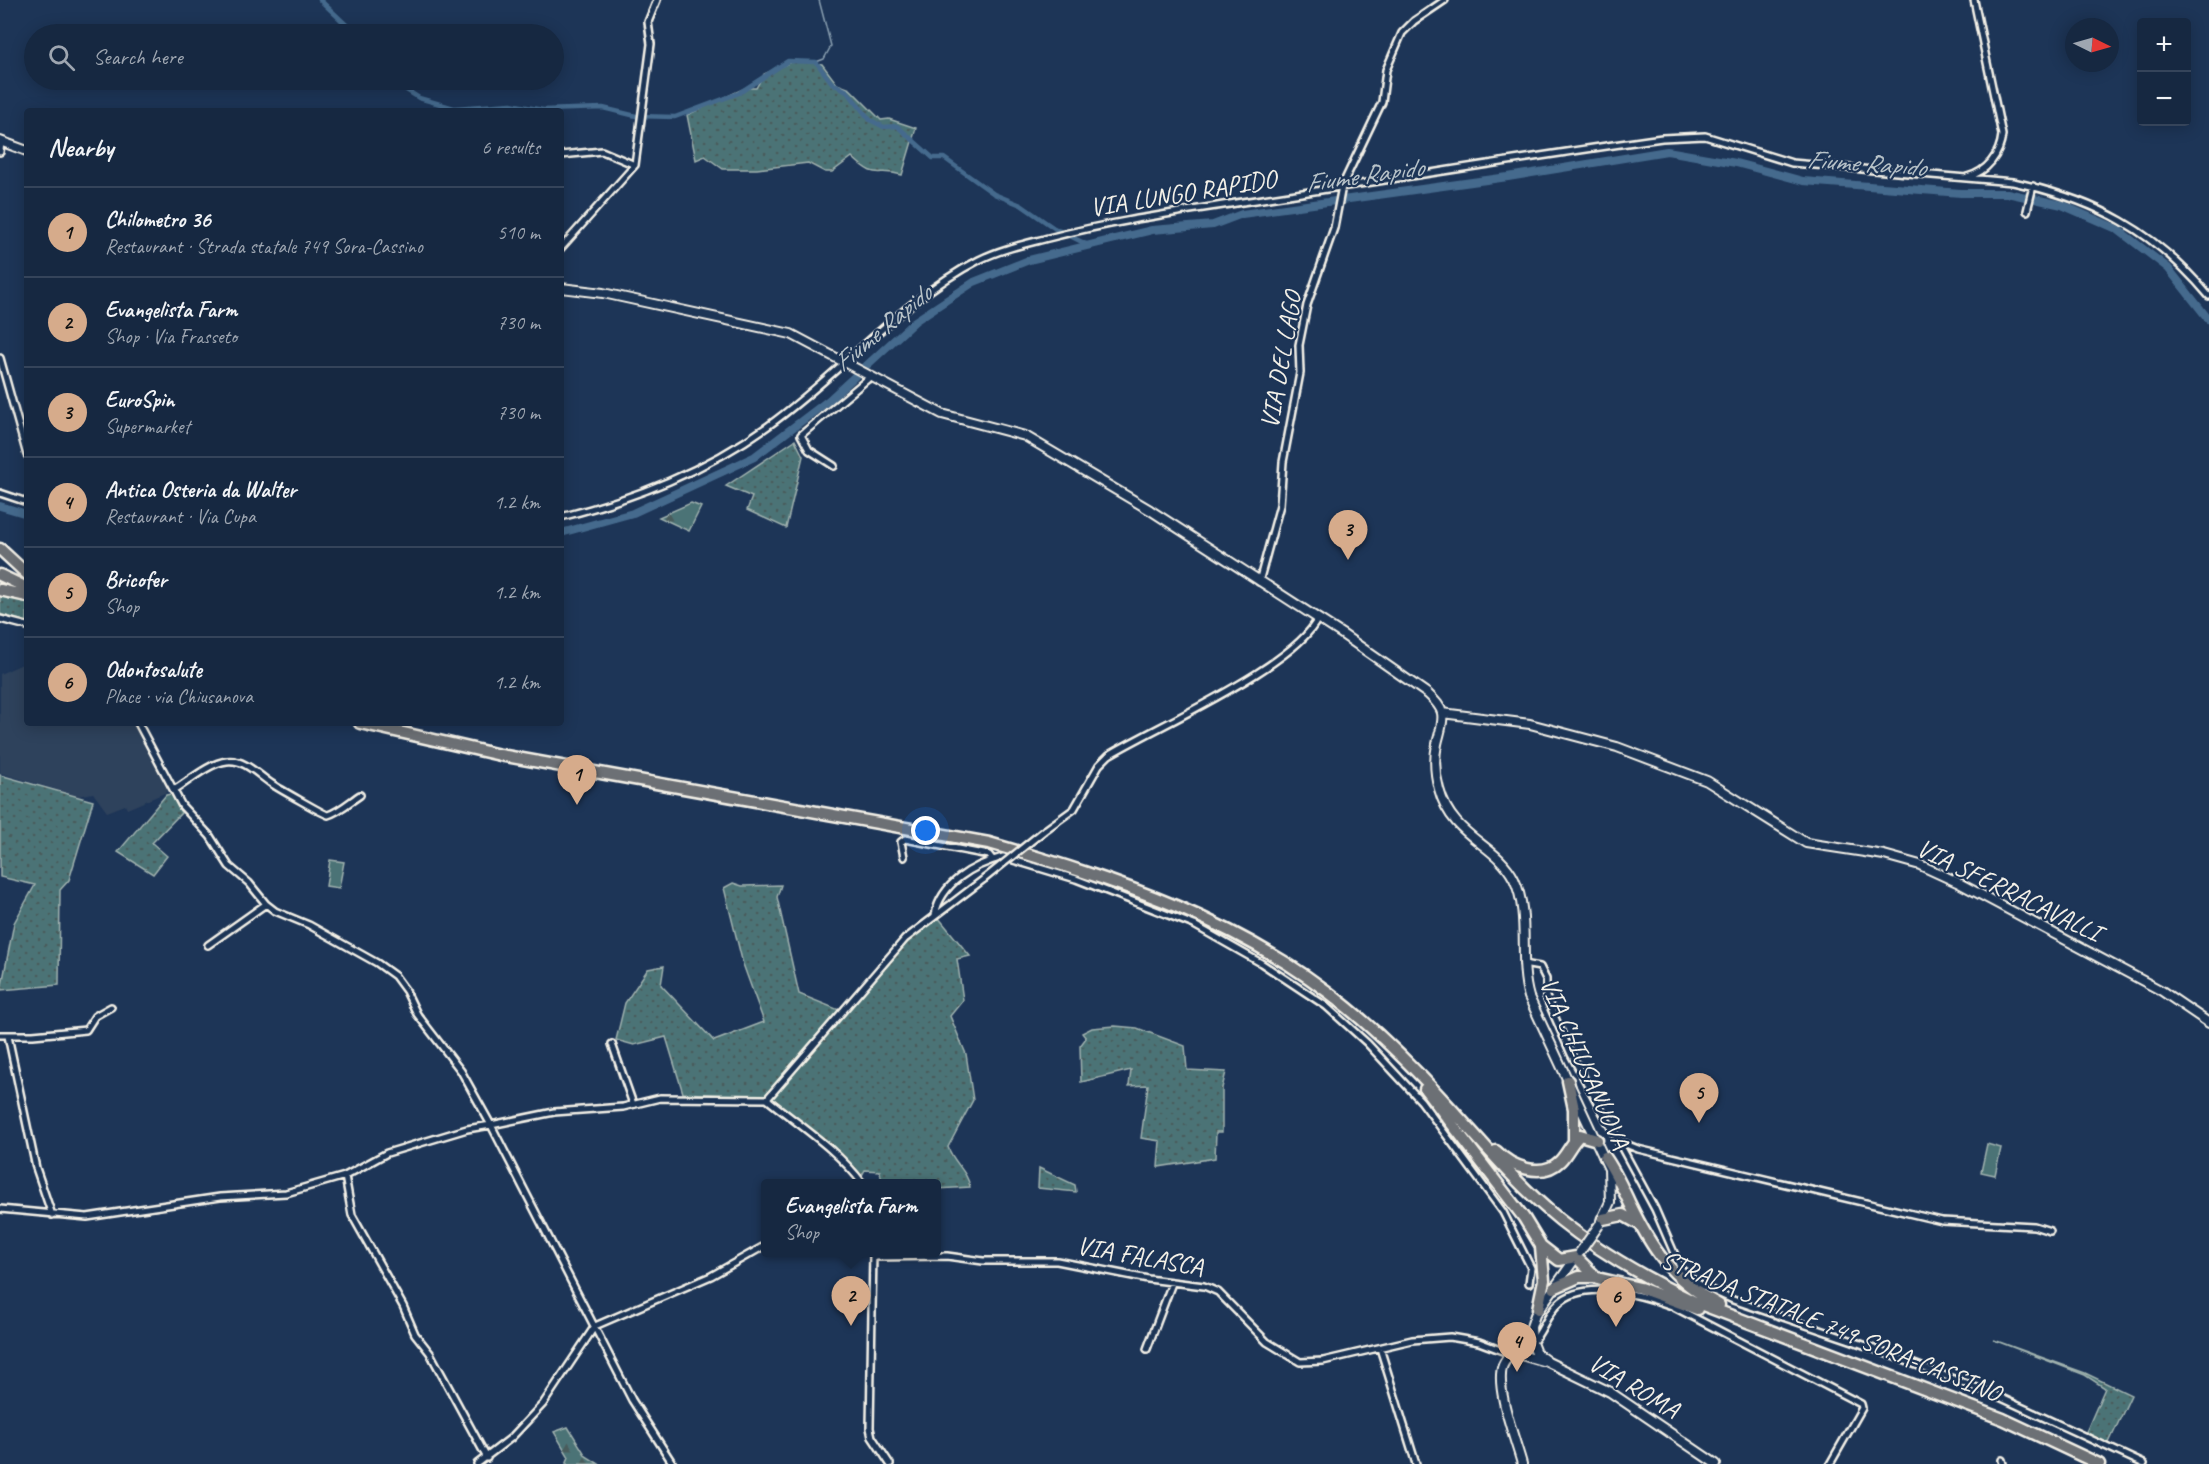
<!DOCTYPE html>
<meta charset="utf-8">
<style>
body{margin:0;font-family:Caveat,sans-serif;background:#23344c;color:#f1f3f6}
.controls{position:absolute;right:18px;top:18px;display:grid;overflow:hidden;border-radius:6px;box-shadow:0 3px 15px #0003}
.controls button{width:54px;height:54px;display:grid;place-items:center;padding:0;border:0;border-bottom:2px solid #35445a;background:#162841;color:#f1f3f6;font:30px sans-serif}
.compass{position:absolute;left:2065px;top:18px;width:54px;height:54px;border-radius:50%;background:#162841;box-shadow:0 3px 15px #0003;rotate:95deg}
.you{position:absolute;left:926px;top:831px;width:21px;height:21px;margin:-15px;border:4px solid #fff;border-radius:50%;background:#1a73e8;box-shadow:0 0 0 9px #1a73e833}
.badge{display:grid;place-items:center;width:39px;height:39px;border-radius:50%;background:#d6ab8b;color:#111;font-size:20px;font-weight:700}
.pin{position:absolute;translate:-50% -50px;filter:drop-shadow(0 2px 3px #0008)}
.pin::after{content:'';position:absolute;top:32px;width:21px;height:18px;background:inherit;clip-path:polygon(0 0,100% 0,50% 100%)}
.popup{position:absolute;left:761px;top:1179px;width:180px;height:78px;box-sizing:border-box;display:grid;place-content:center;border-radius:6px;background:#162841;filter:drop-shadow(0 2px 4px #0005);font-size:20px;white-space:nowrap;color:#9ea6b1}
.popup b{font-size:22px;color:#f1f3f6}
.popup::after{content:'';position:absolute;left:50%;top:100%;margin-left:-12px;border:12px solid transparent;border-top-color:#162841}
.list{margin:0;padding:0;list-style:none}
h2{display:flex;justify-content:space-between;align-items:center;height:78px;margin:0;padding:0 24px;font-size:26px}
h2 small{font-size:20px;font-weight:400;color:#9ea6b1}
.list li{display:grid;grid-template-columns:39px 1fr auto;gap:18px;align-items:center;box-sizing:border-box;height:90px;padding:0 24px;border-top:2px solid #35445a}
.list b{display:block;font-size:22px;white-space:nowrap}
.list p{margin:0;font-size:20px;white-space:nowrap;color:#9ea6b1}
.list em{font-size:20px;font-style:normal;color:#9ea6b1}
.icon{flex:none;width:33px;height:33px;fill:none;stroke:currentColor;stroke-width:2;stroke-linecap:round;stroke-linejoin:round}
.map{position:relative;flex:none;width:2209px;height:1464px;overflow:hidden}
.search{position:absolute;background:#162841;box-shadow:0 3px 15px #0003;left:24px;top:24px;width:540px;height:66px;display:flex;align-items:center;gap:15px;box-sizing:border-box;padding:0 21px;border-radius:33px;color:#9ea6b1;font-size:22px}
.panel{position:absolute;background:#162841;box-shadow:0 3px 15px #0003;left:24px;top:108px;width:540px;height:618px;border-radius:6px}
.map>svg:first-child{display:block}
.built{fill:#2f425c}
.grass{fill:url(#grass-dots);stroke:#a0b2af;stroke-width:1.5}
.forest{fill:url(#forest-firs);stroke:#a0b2af;stroke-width:1.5}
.park{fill:#4c7376;stroke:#a0b2af;stroke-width:1.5}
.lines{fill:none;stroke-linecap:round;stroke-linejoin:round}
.stream{stroke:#8ba0b1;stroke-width:1.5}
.canal{stroke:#456a8d;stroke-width:4.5}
.river{stroke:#456a8d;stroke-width:8}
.street-casing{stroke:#f4f1e8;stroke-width:10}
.secondary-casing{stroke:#f4f1e8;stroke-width:12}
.highway-casing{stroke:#f4f1e8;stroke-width:15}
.street{stroke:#1d3557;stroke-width:5}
.secondary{stroke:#1d3557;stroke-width:8}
.highway{stroke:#6c6f75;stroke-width:10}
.street-bridge-casing{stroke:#f4f1e8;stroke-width:10;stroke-linecap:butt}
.secondary-bridge-casing{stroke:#f4f1e8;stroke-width:12;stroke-linecap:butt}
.street-bridge{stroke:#1d3557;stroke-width:5}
.secondary-bridge{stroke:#1d3557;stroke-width:8}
.labels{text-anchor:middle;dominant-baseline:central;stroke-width:4.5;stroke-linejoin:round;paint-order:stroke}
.street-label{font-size:26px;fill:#f4f1e8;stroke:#1d3557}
.water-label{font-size:27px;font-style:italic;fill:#b7c2c8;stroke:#1d3557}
</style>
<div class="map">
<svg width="2209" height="1464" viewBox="0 0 2209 1464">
<defs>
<pattern id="grass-dots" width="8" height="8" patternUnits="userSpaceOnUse" patternTransform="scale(1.5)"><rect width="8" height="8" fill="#4c7376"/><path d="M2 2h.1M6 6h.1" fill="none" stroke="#4a5b5c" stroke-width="1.8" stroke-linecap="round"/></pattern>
<pattern id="forest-firs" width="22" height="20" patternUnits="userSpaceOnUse" patternTransform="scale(1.5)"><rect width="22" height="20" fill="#4c7376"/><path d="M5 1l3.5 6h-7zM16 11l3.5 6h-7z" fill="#4a5b5c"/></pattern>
</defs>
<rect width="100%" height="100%" fill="#1d3557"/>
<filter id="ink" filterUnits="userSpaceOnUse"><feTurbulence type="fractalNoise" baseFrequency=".0167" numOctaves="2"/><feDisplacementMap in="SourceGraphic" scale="12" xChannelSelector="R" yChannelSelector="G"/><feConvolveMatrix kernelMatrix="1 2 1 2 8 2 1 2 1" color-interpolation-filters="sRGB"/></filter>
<g filter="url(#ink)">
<path class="built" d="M27 662V723H135L168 784 167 792 127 809 125 805 107 812 93 793 78 796 0 773V674Z"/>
<path class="grass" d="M793 61 822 64 837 84 850 89 881 120 889 119 916 128 902 175C875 167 878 182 852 157L832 172H825L808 163 757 169H723L705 156 696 160 687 115 745 88H756L764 74Z
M795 440 803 456 786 528 747 510 752 497 726 486Z
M0 592 27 599V622L0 614Z
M0 775 93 801 69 880 60 890 59 985 1 990 14 923 35 885 0 877Z
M171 794 181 813 152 843 167 856 153 874 118 852 166 795Z
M733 883 742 886 781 885 777 897 799 994 839 1010 766 1097 683 1093 666 1037 634 1045 616 1040 625 1003 648 969 664 966 661 985 714 1041 764 1022 743 964 724 888Z
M938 917 970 956 957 959 963 1000 950 1016 966 1054 973 1100 948 1147C953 1162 968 1172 970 1187L937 1189 936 1184 882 1183 880 1171 865 1170 861 1177 772 1100V1095L904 945Z
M1115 1026 1137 1028 1185 1046 1187 1070 1226 1072 1222 1088V1132H1216L1215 1158 1158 1167 1160 1141 1141 1138 1148 1085 1129 1086 1131 1070 1081 1082 1080 1046 1086 1038 1082 1033 1092 1028Z
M1039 1168 1075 1185 1076 1192 1038 1188Z
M1994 1340 2085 1373 2131 1395 2108 1445 2086 1432 2105 1388 2085 1375Z"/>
<path class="forest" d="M691 503 701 507 689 531 659 517Z
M568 1427 586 1456 599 1464H566L569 1457 554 1432Z"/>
<path class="park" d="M330 860 344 862 339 888 326 886Z
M1987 1144 2001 1148 1995 1175 1981 1172Z"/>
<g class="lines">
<path class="stream" d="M816 62 824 59 831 46 819 0"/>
<path class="canal" d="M320 0 356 34
M391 80 419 98 454 108 511 104 543 110 603 108 636 116 675 117 739 93 788 61 816 62 832 83 847 91 870 120 884 127 897 126 933 158H944L994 194 1021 205 1054 228 1090 246"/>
<path class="river" d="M0 506 27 514
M561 533 633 513 754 457 829 400 915 321 974 282 1029 260 1152 230 1213 225 1242 214 1508 177 1667 151 1736 163 1803 181 1961 193H2007L2062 205 2117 229 2168 268 2209 320"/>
<g class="street-casing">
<path id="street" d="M0 152 1 141
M561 155 602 151 635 165
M1967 177C1987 172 2000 155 2002 135L1974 0
M2027 211 2033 186
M561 248 635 165 651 44 648 22 657 0
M0 358 27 455
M834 466 809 450 801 435 870 377
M0 493 27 502
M561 517C636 498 705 471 768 426 841 374 899 301 979 260 1001 249 1025 244 1048 238 1110 222 1173 213 1236 203 1378 182 1520 158 1662 138L1705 136 1792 163 2013 182C2096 200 2154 230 2209 296
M1259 582 1280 505 1283 462 1300 373 1299 345 1307 305 1334 228 1342 186 1382 102 1386 70 1402 33 1414 21 1445 0
M0 619 27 626
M138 723 182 806 210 836 229 866 249 883 266 904 275 911 309 925 377 963 395 976 406 991 417 1014 461 1071 491 1125 554 1112 623 1107 660 1098 767 1099 905 939 984 879
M174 790C189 781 209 763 227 761 245 759 258 775 272 784 278 788 325 815 328 815 339 812 351 801 360 795
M1045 830 1074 809 1099 765 1109 755C1157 726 1297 665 1318 618
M904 857 901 842 905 839 989 855 993 860
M935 915C941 883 973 865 1003 857L1076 879 1194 925 1261 963 1326 1006 1367 1043 1421 1101 1503 1212 1531 1268 1529 1283
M208 945 266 904
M1523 964 1540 967 1546 979V997L1571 1054 1655 1209 1681 1269 1698 1284 1733 1300 1853 1341 1993 1394 2144 1464
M0 1035H33L86 1030 95 1016 111 1007
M8 1036 36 1168 52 1215
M612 1044 633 1104
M767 1099C799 1125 838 1150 863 1184
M1618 1141 1638 1149 1942 1221 2034 1226 2050 1231
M345 1176 352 1215 403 1306 415 1334 430 1353 487 1458
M0 1209 87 1217 220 1197 286 1193 345 1176 387 1153 467 1129 491 1125 632 1400 673 1464
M873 1252 870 1428 872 1437 890 1464
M873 1257 947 1256 983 1261H1057L1148 1279 1204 1286 1218 1292 1267 1342 1300 1362 1323 1361 1412 1340 1450 1337 1479 1342 1511 1354
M1532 1343C1543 1331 1546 1315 1558 1304 1584 1278 1642 1295 1672 1306L1861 1404 1862 1408 1830 1464
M1380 1348 1416 1464
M1147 1349 1172 1283
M2002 1460 2003 1464
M477 1464 511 1438 543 1404 595 1326 711 1276 766 1245"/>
</g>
<g class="secondary-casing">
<path id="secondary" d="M0 141 27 151
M561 288 603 293 791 334 942 414 1025 436 1150 510 1342 634 1428 694C1434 700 1440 705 1442 713 1444 723 1439 734 1437 744 1434 759 1435 775 1439 789 1452 838 1496 843 1514 879 1531 915 1518 960 1529 997L1609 1169 1610 1202 1601 1221
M1442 713 1530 724 1617 747 1707 781 1806 843 1884 855 1920 865 1957 882 2162 991 2209 1023
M1577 1256 1535 1315 1531 1327 1532 1343 1536 1353 1548 1362 1610 1392 1716 1464
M1514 1353 1542 1361
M1522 1464C1516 1441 1494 1386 1503 1365 1509 1352 1523 1346 1531 1328"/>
</g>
<g class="highway-casing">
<path id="highway" d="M0 549 27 574
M0 575 27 588
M0 590 27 596
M360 723 500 755 989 843C1117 880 1244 921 1348 1008 1383 1037 1416 1070 1446 1103 1483 1143 1517 1185 1560 1220 1601 1253 1647 1279 1695 1302L2003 1419 2099 1464
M1568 1081 1574 1109V1141
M1425 1089 1524 1218 1541 1246 1559 1260 1576 1257 1597 1278 1640 1288 1697 1309
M1496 1151C1511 1167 1542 1179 1560 1161 1568 1153 1571 1143 1580 1135L1597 1140
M1605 1157C1615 1171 1622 1187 1629 1202 1652 1250 1671 1279 1719 1305
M1603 1219 1623 1215 1639 1224
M1554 1288 1579 1277H1596
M1538 1309 1544 1280 1541 1247"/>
</g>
<use href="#street" class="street"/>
<use href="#secondary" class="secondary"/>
<use href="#highway" class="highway"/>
<g class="street-bridge-casing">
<path id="street-bridge" d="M984 879 1045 830"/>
</g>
<g class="secondary-bridge-casing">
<path id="secondary-bridge" d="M1580 1252 1599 1225"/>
</g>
<use href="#street-bridge" class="street-bridge"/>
<use href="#secondary-bridge" class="secondary-bridge"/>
</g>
</g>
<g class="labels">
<g class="street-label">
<text transform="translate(1183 193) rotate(-9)">VIA LUNGO RAPIDO</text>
<text transform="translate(1281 360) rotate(-80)">VIA DEL LAGO</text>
<text transform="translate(2009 890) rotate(26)">VIA SFERRACAVALLI</text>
<text transform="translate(1585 1063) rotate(66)">VIA CHIUSANUOVA</text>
<text transform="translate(1140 1256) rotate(10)">VIA FALASCA</text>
<text transform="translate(1831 1326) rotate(22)">STRADA STATALE 749 SORA-CASSINO</text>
<text transform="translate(1634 1386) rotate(31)">VIA ROMA</text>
</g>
<g class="water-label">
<text transform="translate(1866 163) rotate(4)">Fiume Rapido</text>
<text transform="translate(1364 175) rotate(-8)">Fiume Rapido</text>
<text transform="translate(882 328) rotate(-40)">Fiume Rapido</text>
</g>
</g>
</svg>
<div class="controls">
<button>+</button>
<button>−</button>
</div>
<svg class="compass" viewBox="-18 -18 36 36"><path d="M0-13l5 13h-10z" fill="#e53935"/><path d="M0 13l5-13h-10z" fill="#9ea6b1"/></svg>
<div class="you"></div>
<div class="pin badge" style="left:577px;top:805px">1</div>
<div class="pin badge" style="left:851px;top:1326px">2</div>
<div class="popup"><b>Evangelista Farm</b>Shop</div>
<div class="pin badge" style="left:1348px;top:560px">3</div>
<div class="pin badge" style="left:1517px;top:1372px">4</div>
<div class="pin badge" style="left:1699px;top:1123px">5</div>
<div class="pin badge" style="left:1616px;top:1327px">6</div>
<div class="search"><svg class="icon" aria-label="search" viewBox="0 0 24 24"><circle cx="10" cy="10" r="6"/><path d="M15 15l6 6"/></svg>Search here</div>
<section class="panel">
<h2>Nearby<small>6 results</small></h2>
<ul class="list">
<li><span class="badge">1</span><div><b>Chilometro 36</b><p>Restaurant · Strada statale 749 Sora-Cassino</p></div><em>510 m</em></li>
<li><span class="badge">2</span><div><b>Evangelista Farm</b><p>Shop · Via Frasseto</p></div><em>730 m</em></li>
<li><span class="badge">3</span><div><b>EuroSpin</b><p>Supermarket</p></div><em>730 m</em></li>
<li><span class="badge">4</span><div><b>Antica Osteria da Walter</b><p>Restaurant · Via Cupa</p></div><em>1.2 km</em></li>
<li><span class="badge">5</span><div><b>Bricofer</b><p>Shop</p></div><em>1.2 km</em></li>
<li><span class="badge">6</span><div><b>Odontosalute</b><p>Place · via Chiusanova</p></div><em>1.2 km</em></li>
</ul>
</section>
</div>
